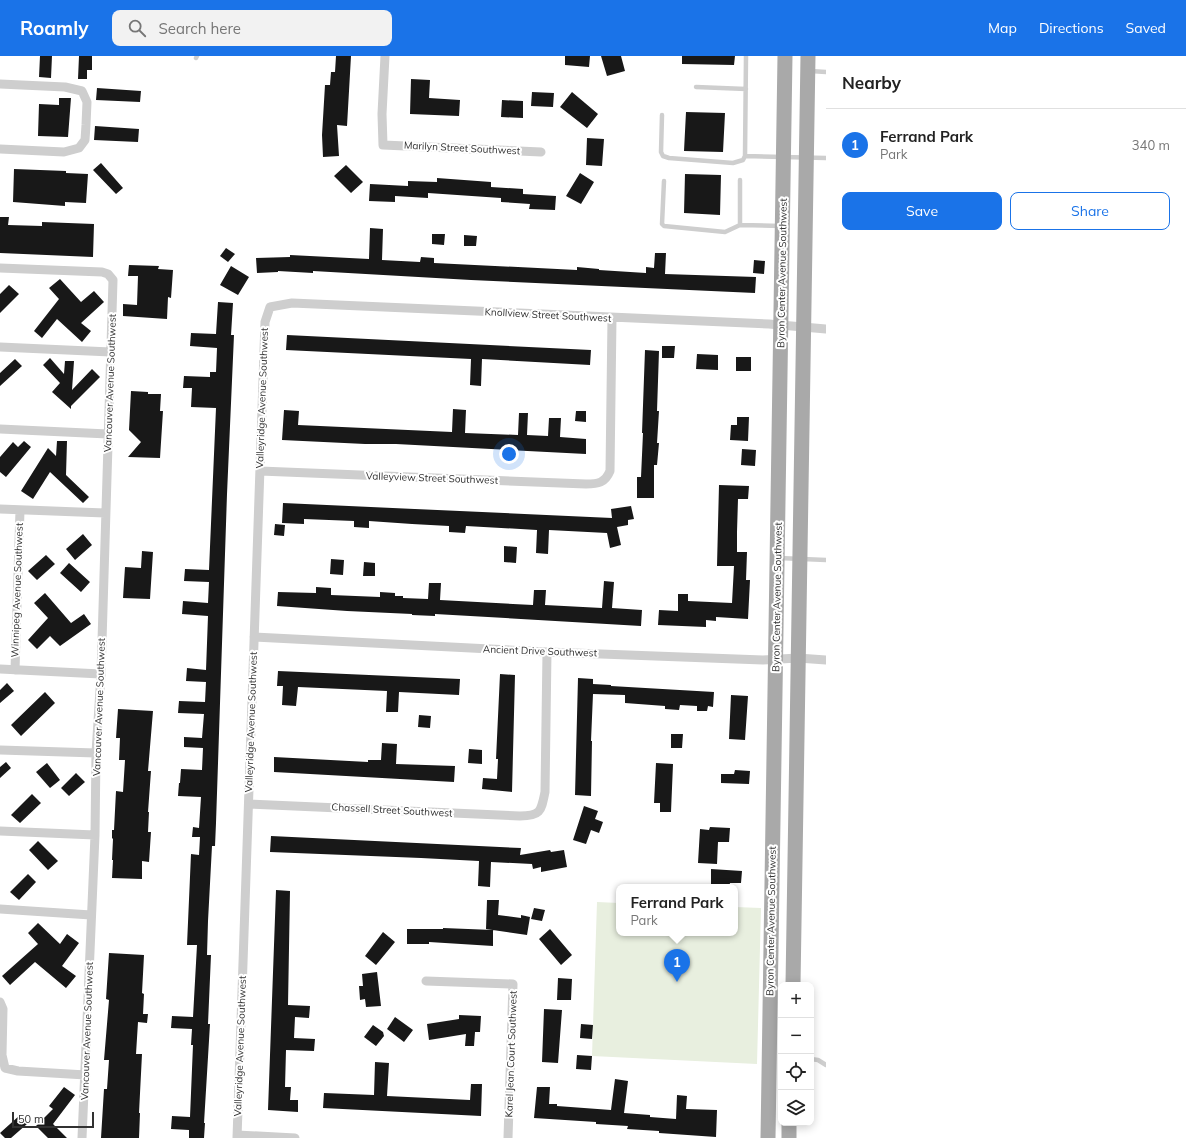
<!DOCTYPE html>
<meta charset="utf-8">
<style>
body{margin:0;font-family:Mulish,sans-serif;background:#f2f2f2;color:#222}
.controls{position:absolute;right:12px;bottom:12px;display:grid;overflow:hidden;border-radius:8px;box-shadow:0 2px 10px #0003}
.controls button{width:36px;height:36px;display:grid;place-items:center;padding:0;border:0;border-bottom:1px solid #e0e0e0;background:#fff;color:#222;font:20px sans-serif}
.scale{position:absolute;left:12px;bottom:10px;width:82px;box-sizing:border-box;padding-left:4px;border:2px solid #313131;border-top:0;font-size:11px;line-height:14px;white-space:nowrap;color:#313131;-webkit-text-stroke:3px #fff;paint-order:stroke}
.you{position:absolute;left:509px;top:398px;width:14px;height:14px;margin:-10px;border:3px solid #fff;border-radius:50%;background:#1a73e8;box-shadow:0 0 0 6px #1a73e833}
.badge{display:grid;place-items:center;width:26px;height:26px;border-radius:50%;background:#1a73e8;color:#fff;font-size:13px;font-weight:700}
.pin{position:absolute;translate:-50% -33px;filter:drop-shadow(0 1px 2px #0008)}
.pin::after{content:'';position:absolute;top:21px;width:14px;height:12px;background:inherit;clip-path:polygon(0 0,100% 0,50% 100%)}
.popup{position:absolute;left:616px;top:828px;width:122px;height:52px;box-sizing:border-box;display:grid;place-content:center;border-radius:8px;background:#fff;filter:drop-shadow(0 1px 3px #0005);font-size:13px;white-space:nowrap;color:#767676}
.popup b{font-size:15px;color:#222}
.popup::after{content:'';position:absolute;left:50%;top:100%;margin-left:-8px;border:8px solid transparent;border-top-color:#fff}
.list{margin:0;padding:0;list-style:none}
h2{display:flex;justify-content:space-between;align-items:center;height:52px;margin:0;padding:0 16px;font-size:17px}
h2 small{font-size:13px;font-weight:400;color:#767676}
.list li{display:grid;grid-template-columns:26px 1fr auto;gap:12px;align-items:center;box-sizing:border-box;height:72px;padding:0 16px;border-top:1px solid #e0e0e0}
.list b{display:block;font-size:15px;white-space:nowrap}
.list p{margin:0;font-size:13px;white-space:nowrap;color:#767676}
.list em{font-size:13px;font-style:normal;color:#767676}
.actions{display:flex;gap:8px;padding:12px 16px}
.actions a{flex:1;padding:9px 0;border:1px solid #1a73e8;border-radius:8px;text-align:center;font-size:14px;color:#1a73e8}
.actions .main{background:#1a73e8;color:#fff}
.icon{flex:none;width:22px;height:22px;fill:none;stroke:currentColor;stroke-width:2;stroke-linecap:round;stroke-linejoin:round}
.map{position:relative;flex:none;width:826px;height:1082px;overflow:hidden}
header{display:flex;align-items:center;gap:24px;box-sizing:border-box;height:56px;padding:0 20px;background:#1a73e8;color:#fff}
header strong{font-size:19px}
nav{display:flex;gap:22px;margin-inline-start:auto;font-size:14px}
.search{width:280px;height:36px;background:#f2f2f2;display:flex;align-items:center;gap:10px;box-sizing:border-box;padding:0 14px;border-radius:8px;color:#767676;font-size:15px}
main{display:flex}
aside{flex:1;background:#fff}
.map>svg:first-child{display:block}
.green{fill:#e8efdf}
.building{fill:#181818}
.lines{fill:none;stroke-linecap:round;stroke-linejoin:round}
.lane{stroke:#cecece;stroke-width:4.5}
.street{stroke:#cecece;stroke-width:9}
.primary{stroke:#a9a9a9;stroke-width:15}
.labels{text-anchor:middle;dominant-baseline:central;stroke-width:4;stroke-linejoin:round;paint-order:stroke}
.street-label{font-size:10px;fill:#313131;stroke:#fff}
</style>
<header>
<strong>Roamly</strong>
<div class="search"><svg class="icon" aria-label="search" viewBox="0 0 24 24"><circle cx="10" cy="10" r="6"/><path d="M15 15l6 6"/></svg>Search here</div>
<nav><a>Map</a><a>Directions</a><a>Saved</a></nav>
</header>
<main>
<div class="map">
<svg width="826" height="1082" viewBox="0 0 826 1082">
<rect width="100%" height="100%" fill="#fff"/>
<path class="green" d="M597 846 619 847V877H735V851L761 852 757 1008 592 1000Z"/>
<path class="building" d="M40 0H52L51 22 39 21Z
M79 0H92V14H87V23H78Z
M336 0H351L347 70 337 69 339 100 323 101 322 79 325 29H330L331 16H335Z
M565 0H590L589 11 565 9Z
M601 0H621L625 15 607 20Z
M682 0H735L734 9 682 8Z
M411 23 430 24 429 42 460 44 459 60 410 58Z
M97 32 141 35 140 46 96 44Z
M532 36 554 37 553 51 531 50Z
M572 36 598 58 587 72 560 51Z
M59 42H71L68 81 38 80 39 48 59 49Z
M502 44 523 45V62L501 61Z
M686 56 725 57 723 96 684 95Z
M95 70 139 73 138 86 94 84Z
M587 82 604 83 602 110 586 109Z
M101 107 123 132 116 138 93 114Z
M346 109 363 126 351 137 334 120Z
M14 113 66 115V117L88 118 86 147 65 146V150L13 146Z
M580 117 594 126 581 148 566 140Z
M685 118 721 119 720 159 684 157Z
M437 122 491 126V131L523 133V138L556 140 555 154 529 153 530 148 501 146V142L428 137V142L395 140V146L369 145 370 128 408 130V125L437 126Z
M0 161H9L8 169 42 170V166L94 168 93 201 0 197Z
M370 172 383 173 382 204 420 206 421 201 434 202V207L577 214V211L599 213V214L646 217V211L654 212 655 197H666L665 218 756 221 755 237 471 224 313 215V217L278 215V216L257 217 256 202 290 201V199L369 203Z
M432 178H445L444 189 432 188Z
M464 179 477 180 476 190H464Z
M226 192 235 198 228 206 220 200Z
M754 204 765 205 764 218 753 217Z
M129 209 159 210 158 213 173 214 171 242 168 241 167 263 123 260V248L137 249 138 220H128Z
M231 210 249 221 238 239 220 229Z
M60 223 81 246 94 235 104 246 81 267 91 275 82 286 57 263 42 282 34 275 59 243 49 232Z
M9 229 19 238 0 257V238Z
M218 246 233 247 231 279H234L227 438 216 767 215 790H212L208 865 207 899H211L208 968H210L204 1067H205L204 1082H189V1074L171 1073 172 1060 190 1061 193 989H191L192 973 171 972 172 960 193 961 197 889H187L191 798 199 799 200 781H192L193 771 199 772 201 741 178 740 179 727H180L181 713 202 714 203 692 184 691V681L202 682 204 658 178 657 179 645 205 646 206 626 186 625 187 612 206 614 208 560 182 558 183 545 208 547 209 526 184 525 185 513 209 514 216 352 191 351 192 332H183L184 320 210 321V316H216L217 292 190 290 191 277 216 278Z
M287 279 591 294 590 309 482 303 481 330 470 329 471 303 286 294Z
M662 290H675L674 302H662Z
M645 294 659 295 657 355H659L657 387H659L657 409H654V442H637V421H641L643 377H642Z
M697 298 718 299V314L696 313Z
M736 301H751V315H736Z
M50 302 64 318 65 305H74L72 334 92 313 100 321 71 350V353L52 336 60 327 43 309Z
M15 303 22 310 0 330V317Z
M131 335 148 336V338H161L160 355H163L160 402 128 401 141 386 129 374Z
M453 353 466 354 465 377 518 379 519 357H528L527 379 548 380 549 362H561L560 381 586 383V398L396 388H365L282 384 284 354 299 355 298 369 452 376Z
M576 355H586V366L575 365Z
M737 361H749L748 385 730 384 731 369H737Z
M24 385 31 391 6 421 0 416V401L13 386 18 391Z
M57 385H67L66 419 89 441 83 447 50 416 33 443 21 435 48 392 56 400Z
M742 393 756 394 755 410 741 409Z
M719 429 749 430 748 443H738L737 476V496H747L746 524H750L748 563 716 561V565L706 564V571L658 569 659 554 678 555V538H688V545L732 547 734 510H717Z
M283 447 612 462 611 453 631 450 634 463 628 464V469L617 471 621 489 610 492 607 477 549 474 548 498 536 497 537 474 466 470 465 477 449 476V470L412 468 369 465V472L354 471V465L304 463V468L282 467Z
M275 468 285 469 284 480 274 479Z
M83 478 92 489 75 504 66 493Z
M504 490 517 491 516 507 504 506Z
M142 495 153 496 150 543 123 542 125 511 141 512Z
M46 499 55 508 37 524 28 515Z
M331 503 344 504 343 519 330 518Z
M364 506 375 507V520H363Z
M69 507 90 526 81 536 60 517Z
M604 525 614 526 612 552 642 554 641 570 435 558V560L412 559V558L347 555 277 550 278 536 316 537V531L331 532V539L380 541V536L395 537V540H403V542L428 543 429 527H441L440 544 533 549 534 534H546L545 549 602 552Z
M45 537 71 567 84 558 91 568 60 590 50 580 37 593 28 584 48 562 34 547Z
M278 615 460 623 459 639 399 636 398 656H386L387 635 298 631 296 650 282 649 283 630H277Z
M500 618 515 619 512 736 482 733 483 722 497 723 498 703H496Z
M578 622 593 623V628L611 629V630L714 636 713 651 708 650 707 655H697V650L680 649 679 654 665 653V650L625 647V639L593 638 591 685H592L591 740 575 739Z
M7 627 14 635 0 647V634Z
M45 636 55 647 21 680 11 669Z
M731 639 748 640 745 684 729 683Z
M118 653 153 655 148 715H151L148 756H149L148 776H151L149 806 142 805V823L112 822 113 804H112L113 783 112 782V774H114L116 735 123 736 125 704H119L120 682H116Z
M419 659 431 660 430 672 418 671Z
M671 678H683L682 692H671Z
M382 687 397 688 396 708 455 710 454 726 274 716V701L368 706V704H381Z
M469 693 482 694V708L468 707Z
M6 706 11 712 0 722V711Z
M47 707 60 724 50 732 36 716Z
M656 707 673 708 671 756H660V747H654Z
M735 714 750 715 749 728 721 727V718H734Z
M76 717 85 726 69 740 61 732Z
M32 738 41 747 20 767 11 759Z
M584 750 598 755 595 763 603 766 599 777 591 774 586 788 573 784Z
M710 771 730 772 729 786H718L717 808 698 807 700 773 709 774Z
M271 780 521 792 520 799 550 794 551 796 564 794 567 811 541 816V811L533 813 532 808 491 806 490 831 478 830 479 805 421 802 270 796Z
M38 785 58 805 48 814 29 794Z
M711 813 742 815 741 827H730L729 831H711Z
M28 818 36 826 19 844 10 836Z
M276 834 290 835 288 949 310 950 309 962 295 961 294 982 315 983 314 995 286 994 285 1031H291L290 1044H298V1056L268 1054Z
M487 844H499L498 859 521 862V859L530 861 527 879 486 873Z
M534 852 545 854 542 865 531 863Z
M38 867 60 888 67 878 79 887 62 910 76 920 66 932 35 906 10 929 2 920 38 888 28 877Z
M443 872 493 874V890L429 886V888H407V873H443Z
M550 873 572 899 561 909 539 883Z
M383 876 395 886 376 909 365 900Z
M109 897 144 899 142 937 144 938 143 958H148L147 967 138 966 136 998H142L139 1057H140L139 1082H101L104 1033H107L109 1004H104L109 944 106 943Z
M377 916 381 950 366 951 365 943 360 944 359 930H363L362 918Z
M558 922 572 923 571 944H557Z
M544 953 562 954 558 1007 542 1006Z
M459 959 481 960 480 976H475L474 990H465L466 978 429 984 427 968 459 963Z
M395 961 413 974 404 986 387 973Z
M581 968 593 969 592 983 580 982Z
M373 969 383 976 384 980 376 990 364 981Z
M577 999 592 1000 591 1014 576 1013Z
M375 1006 389 1007 387 1040 470 1044 471 1028H482L481 1060 323 1052 324 1037 374 1039Z
M615 1023 628 1025 624 1057 650 1059V1061L676 1063 677 1039 687 1040 686 1053 717 1054 716 1081 659 1077V1075L627 1073 628 1070 596 1068V1066L534 1062 537 1031H550L549 1048H557V1050L611 1054Z
M64 1031 75 1039 53 1068 67 1082H48L36 1070 53 1053 49 1050Z
M20 1059 27 1068 11 1082H5L0 1077Z"/>
<g class="lines">
<path class="lane" d="M196 2 197 0
M810 15 826 16
M696 31 746 33
M662 59 661 96 663 100 669 102 733 107 743 104 745 100 746 0
M745 100 826 102
M740 124V169L781 170
M664 125 662 168 664 170 725 176 740 169
M779 502 826 504
M811 1003 818 1004 826 1009"/>
<path class="street" d="M385 0 382 58 383 89 541 96
M0 28 65 31 82 35 87 46 86 69 85 84 79 92 64 96 0 93
M0 212 102 216 108 218 113 224 101 618 96 697 95 779 82 1082
M0 291 111 296
M0 373 108 378
M260 415 586 428C598 428 605 427 610 415L612 262
M0 453 105 457
M254 581 547 596 763 604 798 602 826 604
M0 613 101 618
M15 614 20 454
M0 694 96 697
M249 748 520 760C541 760 541 755 545 736L547 596
M0 775 95 779
M0 853 91 859
M426 925 513 928 508 1082
M0 946 3 953 2 999 5 1012 18 1015 86 1019
M237 1079 295 1082
M237 1082 265 266 270 251 292 247 769 268 826 273"/>
<path class="primary" d="M793 929 808 0
M768 1082 785 0
M789 1082V1067"/>
</g>
<g class="labels">
<g class="street-label">
<text transform="translate(462 92) rotate(3)">Marilyn Street Southwest</text>
<text transform="translate(782 217) rotate(-89)">Byron Center Avenue Southwest</text>
<text transform="translate(548 259) rotate(3)">Knollview Street Southwest</text>
<text transform="translate(110 327) rotate(-88)">Vancouver Avenue Southwest</text>
<text transform="translate(262 342) rotate(-88)">Valleyridge Avenue Southwest</text>
<text transform="translate(432 422) rotate(2)">Valleyview Street Southwest</text>
<text transform="translate(17 534) rotate(-88)">Winnipeg Avenue Southwest</text>
<text transform="translate(777 541) rotate(-89)">Byron Center Avenue Southwest</text>
<text transform="translate(540 595) rotate(2)">Ancient Drive Southwest</text>
<text transform="translate(99 651) rotate(-88)">Vancouver Avenue Southwest</text>
<text transform="translate(251 666) rotate(-88)">Valleyridge Avenue Southwest</text>
<text transform="translate(392 754) rotate(3)">Chassell Street Southwest</text>
<text transform="translate(771 865) rotate(-89)">Byron Center Avenue Southwest</text>
<text transform="translate(87 975) rotate(-88)">Vancouver Avenue Southwest</text>
<text transform="translate(240 990) rotate(-88)">Valleyridge Avenue Southwest</text>
<text transform="translate(511 998) rotate(-88)">Karel Jean Court Southwest</text>
</g>
</g>
</svg>
<div class="controls">
<button>+</button>
<button>−</button>
<button><svg class="icon" aria-label="locate" viewBox="0 0 24 24"><circle cx="12" cy="12" r="6"/><path d="M12 2v4M12 18v4M2 12h4M18 12h4"/></svg></button>
<button><svg class="icon" aria-label="layers" viewBox="0 0 24 24"><path d="M12 4l9 5-9 5-9-5zM3 14l9 5 9-5"/></svg></button>
</div>
<div class="scale">50 m</div>
<div class="you"></div>
<div class="pin badge" style="left:677px;top:926px">1</div>
<div class="popup"><b>Ferrand Park</b>Park</div>
</div>
<aside>
<h2>Nearby<small></small></h2>
<ul class="list">
<li><span class="badge">1</span><div><b>Ferrand Park</b><p>Park</p></div><em>340 m</em></li>
</ul>
<div class="actions"><a class="main">Save</a><a>Share</a></div>
</aside>
</main>
